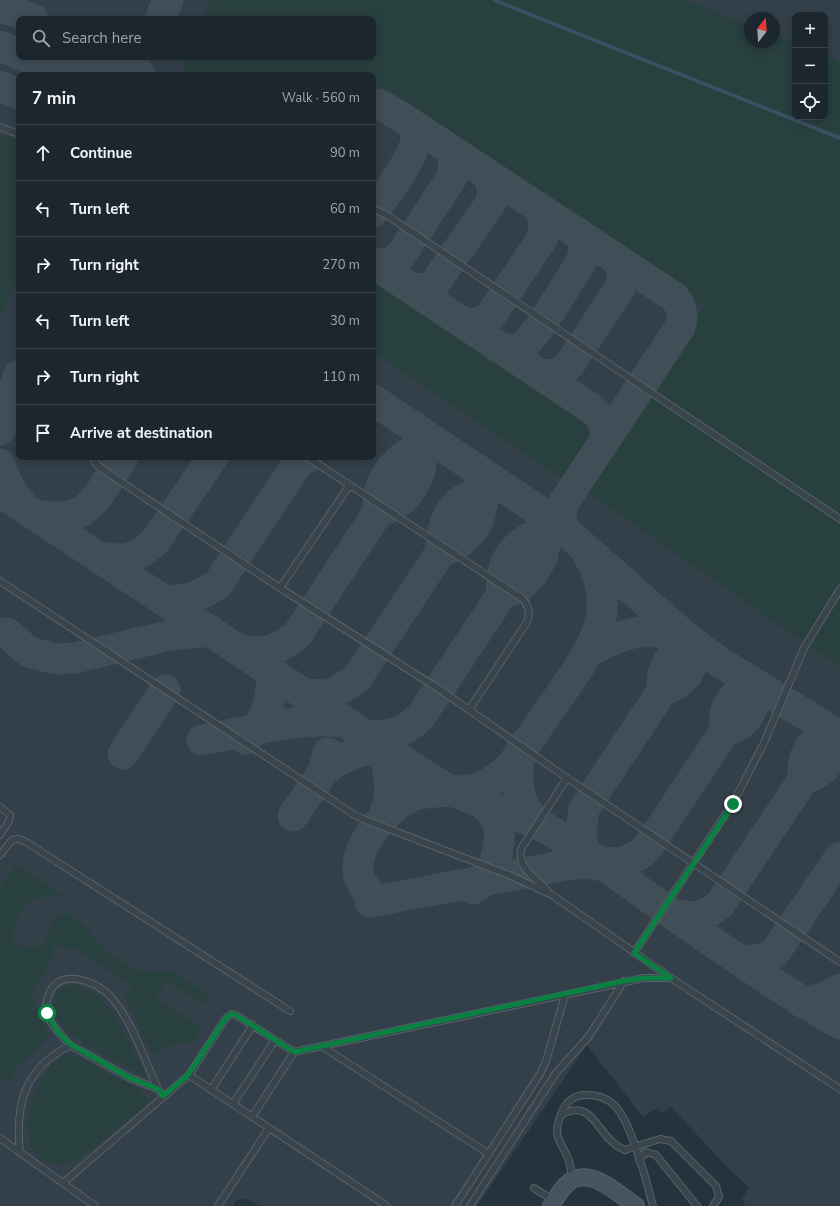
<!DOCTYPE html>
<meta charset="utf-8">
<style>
body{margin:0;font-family:"Nunito Sans",sans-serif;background:#252e36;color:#f1f3f6}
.controls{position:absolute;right:12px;top:12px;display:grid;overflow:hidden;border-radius:8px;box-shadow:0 2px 10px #0003}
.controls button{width:36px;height:36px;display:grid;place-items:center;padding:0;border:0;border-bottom:1px solid #3a434a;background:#1c262e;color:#f1f3f6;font:20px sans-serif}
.compass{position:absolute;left:744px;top:12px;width:36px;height:36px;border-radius:50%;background:#1c262e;box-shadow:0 2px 10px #0003;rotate:17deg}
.stop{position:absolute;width:12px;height:12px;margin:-9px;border:3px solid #0b8043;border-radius:50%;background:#fff}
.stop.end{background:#0b8043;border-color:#fff;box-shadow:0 1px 4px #0008}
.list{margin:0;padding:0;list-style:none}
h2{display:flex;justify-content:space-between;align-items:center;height:52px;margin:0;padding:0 16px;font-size:17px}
h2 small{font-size:13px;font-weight:400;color:#a0a5aa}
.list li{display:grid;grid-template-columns:26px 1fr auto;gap:12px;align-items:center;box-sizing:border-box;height:56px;padding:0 16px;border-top:1px solid #3a434a}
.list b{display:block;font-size:15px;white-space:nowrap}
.list em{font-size:13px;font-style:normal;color:#a0a5aa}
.icon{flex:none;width:22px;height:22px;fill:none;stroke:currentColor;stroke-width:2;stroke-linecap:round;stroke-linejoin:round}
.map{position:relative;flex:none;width:840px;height:1206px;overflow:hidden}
.search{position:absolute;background:#1c262e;box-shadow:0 2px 10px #0003;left:16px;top:16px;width:360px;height:44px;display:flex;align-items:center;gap:10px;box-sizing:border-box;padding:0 14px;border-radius:8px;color:#a0a5aa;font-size:15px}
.panel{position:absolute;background:#1c262e;box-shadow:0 2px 10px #0003;left:16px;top:72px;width:360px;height:388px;border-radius:8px}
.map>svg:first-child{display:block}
.airport{fill:#33404a;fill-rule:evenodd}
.green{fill:#28403e}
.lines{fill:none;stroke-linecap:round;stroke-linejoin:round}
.stream{stroke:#3a5263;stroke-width:3.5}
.taxiway{stroke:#404e58;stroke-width:31}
.service-casing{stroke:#57626b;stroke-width:8}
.secondary-casing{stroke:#57626b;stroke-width:18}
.service{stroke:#39444d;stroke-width:6}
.secondary{stroke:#475460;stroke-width:16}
.route{stroke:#0b8043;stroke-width:5}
</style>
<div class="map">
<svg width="840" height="1206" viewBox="0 0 840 1206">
<rect width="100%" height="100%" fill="#25333d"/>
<path class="airport" d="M0 0H840V1206H743L745 1202 742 1199 749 1187 728 1168 671 1107 662 1113 657 1108 643 1117 587 1045 477 1206H260L248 1199 237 1200 233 1206H0ZM795 15H825V117H795ZM750 18H774V42H750ZM19 19H373V57H19ZM19 75H373V457H19Z"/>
<path class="green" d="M211 0H687L750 25V42H774V35L795 43V117H825V55L840 61V667L584 490 704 305 373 81V75H181L188 57H373V19H204Z
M0 134 19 142V274L0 319Z
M373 273 571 405C592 425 593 436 578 460 573 467 569 474 562 479L373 352Z
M15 865 67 898C30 892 18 904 12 940L27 950 45 942 54 917 67 913 82 923 106 951 135 970 170 971 210 995 202 1004 167 980 155 998 202 1029 195 1041 174 1044 153 1055 125 997 132 985 73 947 70 952 56 943 46 972 32 992 35 1004 49 1036 39 1048 17 1067 10 1082 2 1078 0 1081V888Z
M77 985 102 998 121 1026 147 1077C122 1064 92 1050 70 1033 60 1026 54 1013 54 1002 54 987 65 986 77 985Z
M64 1055 81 1057 111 1075 139 1089 147 1100 146 1105 79 1159 62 1165 43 1160 31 1148 28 1123 34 1096 51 1064Z"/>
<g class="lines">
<path class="stream" d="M494 0 840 138"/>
<path class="taxiway" d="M0 6 33 19
M160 19 168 0
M0 46 19 54
M27 57 72 75
M87 57C103 71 119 73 139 73
M0 86 19 94
M373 104 381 105 398 115 674 297C682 306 684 315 680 327L564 502 561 512 563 529
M373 212C385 195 421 151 415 131 414 128 412 125 410 123
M373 262C385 265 392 264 401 255L452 177C454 166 455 158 449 149
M373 263 592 409C603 418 606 425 606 438
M412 289 429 288 435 283 490 204 493 189 488 174
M462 323 480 324 491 315 542 239 545 222 539 208
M499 348C506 349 513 351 520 348 534 341 569 281 580 264 585 251 586 245 578 233
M540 375 557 374 570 364 620 288 623 271 615 258
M373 400 533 507 563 529 687 638 718 661 840 736
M0 430 5 410 19 375
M0 464C5 481 12 494 24 507
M0 492 228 643 426 776 449 790 538 824C585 849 628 883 672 914 727 952 782 991 840 1024
M378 512C376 484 392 458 420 448 426 447 433 447 439 447
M33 514C90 527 96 497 123 457
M440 553C442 510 458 493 500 487
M98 557C125 562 138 559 157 539L213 457
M502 594C498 553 524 534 561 528
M163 600C185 602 200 596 218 584L299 461 308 457
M7 633 29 652 56 659 75 658 171 635 211 631
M237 649C266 655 275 652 297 635L378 512C384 510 391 508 395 505 413 493 425 469 421 448 419 441 416 434 414 427
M590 651C627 631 646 626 687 638
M303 694 325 695 335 693 357 678 440 553C481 535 489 511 477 469
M366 736C391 736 403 734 421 716L502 594 520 587 533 573 542 558 545 543 541 512
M245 739C268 720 271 701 272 673
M202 740C249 732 296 717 344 722
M521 751C515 778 516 804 537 824
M123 754 165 690
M323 772C340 757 358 751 380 746 391 770 393 791 384 816
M293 816 323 772 328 753
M587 854 582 842 581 832 584 809 662 691C660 668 671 649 695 644 695 670 686 682 662 691
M595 860C616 866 633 862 648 847L725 731C721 707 734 691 756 684 757 707 748 725 725 731
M473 889C494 878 505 841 496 820 492 813 488 808 483 803
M378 901C369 893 359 884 358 871 355 845 389 805 412 796 435 788 460 795 481 787 493 782 502 774 511 766 527 743 542 720 558 698 591 650 622 611 587 553
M370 902 566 865 584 863 604 866
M672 914C691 918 704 919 720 904L803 780C801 754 810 740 835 732 836 759 827 771 803 780
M739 959C752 961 762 961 774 954L840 857
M800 1001C816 1001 827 998 840 989"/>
<g class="service-casing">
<path id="service" d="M0 127 19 134
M373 209 385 214 840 519
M92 457 98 466 111 475 280 588 439 689 567 778 840 962
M307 457 523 599C529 607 530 613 527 622L469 710
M0 581 353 814 363 819 509 875 552 895 671 978
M280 588 349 486
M0 807 10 815 9 821 0 835
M0 855 12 840 19 839 26 842 290 1011
M548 891C536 879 517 867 521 849L567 778
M634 953 733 803 764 743 804 648 840 589
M70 1045C62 1036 50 1025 47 1013 45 1005 47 998 50 992 60 968 97 981 110 996 131 1018 145 1061 158 1089
M323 1047 489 1154
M189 1075 387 1206
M211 1090 253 1025
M233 1104 275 1040
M561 1114C566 1102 573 1094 588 1095 597 1095 606 1098 613 1104 631 1119 647 1183 653 1206
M252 1117 294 1052 644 978H671L840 1089
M0 1138 95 1206
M20 1153C15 1103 24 1070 70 1045L130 1078 158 1089 163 1096
M639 1160 646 1152 656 1155 697 1206
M572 1180C571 1172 571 1165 568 1158 560 1140 552 1136 561 1115 595 1096 596 1139 625 1150L660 1139 671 1141 716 1186 719 1197 713 1206
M63 1183 189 1075 226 1018 231 1014 236 1015 294 1052
M534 1188 553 1200
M218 1206 269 1128
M455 1206 540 1074 546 1061 565 995
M470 1206 556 1073 589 1036 624 981"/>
</g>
<g class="secondary-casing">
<path id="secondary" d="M551 1206C556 1198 561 1189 568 1183 589 1165 618 1194 636 1206"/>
</g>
<use href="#service" class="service"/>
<use href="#secondary" class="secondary"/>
</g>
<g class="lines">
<path class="route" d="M47 1013 57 1031 70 1044 130 1078 158 1089 163 1096 188 1075 226 1018 231 1014 236 1015 294 1052 624 981 644 978H671L634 953 733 804"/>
</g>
</svg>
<div class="controls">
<button>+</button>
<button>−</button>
<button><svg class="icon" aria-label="locate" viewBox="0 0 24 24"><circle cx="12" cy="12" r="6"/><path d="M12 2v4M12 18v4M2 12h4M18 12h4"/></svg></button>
</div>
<svg class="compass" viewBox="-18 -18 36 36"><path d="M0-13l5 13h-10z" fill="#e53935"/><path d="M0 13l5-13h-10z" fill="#a0a5aa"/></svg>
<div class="stop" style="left:47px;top:1013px"></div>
<div class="stop end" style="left:733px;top:804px"></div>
<div class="search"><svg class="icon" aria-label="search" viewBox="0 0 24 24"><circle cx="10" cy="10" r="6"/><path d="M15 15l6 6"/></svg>Search here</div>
<section class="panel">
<h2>7 min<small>Walk · 560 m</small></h2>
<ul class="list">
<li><svg class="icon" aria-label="ahead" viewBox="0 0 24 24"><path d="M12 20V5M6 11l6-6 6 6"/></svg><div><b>Continue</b></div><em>90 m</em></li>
<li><svg class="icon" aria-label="left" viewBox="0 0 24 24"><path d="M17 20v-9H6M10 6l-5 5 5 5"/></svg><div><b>Turn left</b></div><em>60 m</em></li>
<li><svg class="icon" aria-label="right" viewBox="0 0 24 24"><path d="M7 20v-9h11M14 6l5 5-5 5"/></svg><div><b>Turn right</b></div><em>270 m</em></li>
<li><svg class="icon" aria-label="left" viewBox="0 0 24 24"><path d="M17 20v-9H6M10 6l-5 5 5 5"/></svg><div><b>Turn left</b></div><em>30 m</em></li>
<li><svg class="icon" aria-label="right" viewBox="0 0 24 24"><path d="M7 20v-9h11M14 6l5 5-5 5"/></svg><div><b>Turn right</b></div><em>110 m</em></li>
<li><svg class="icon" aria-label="arrive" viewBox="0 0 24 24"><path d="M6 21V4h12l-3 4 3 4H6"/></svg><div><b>Arrive at destination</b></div></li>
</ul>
</section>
</div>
